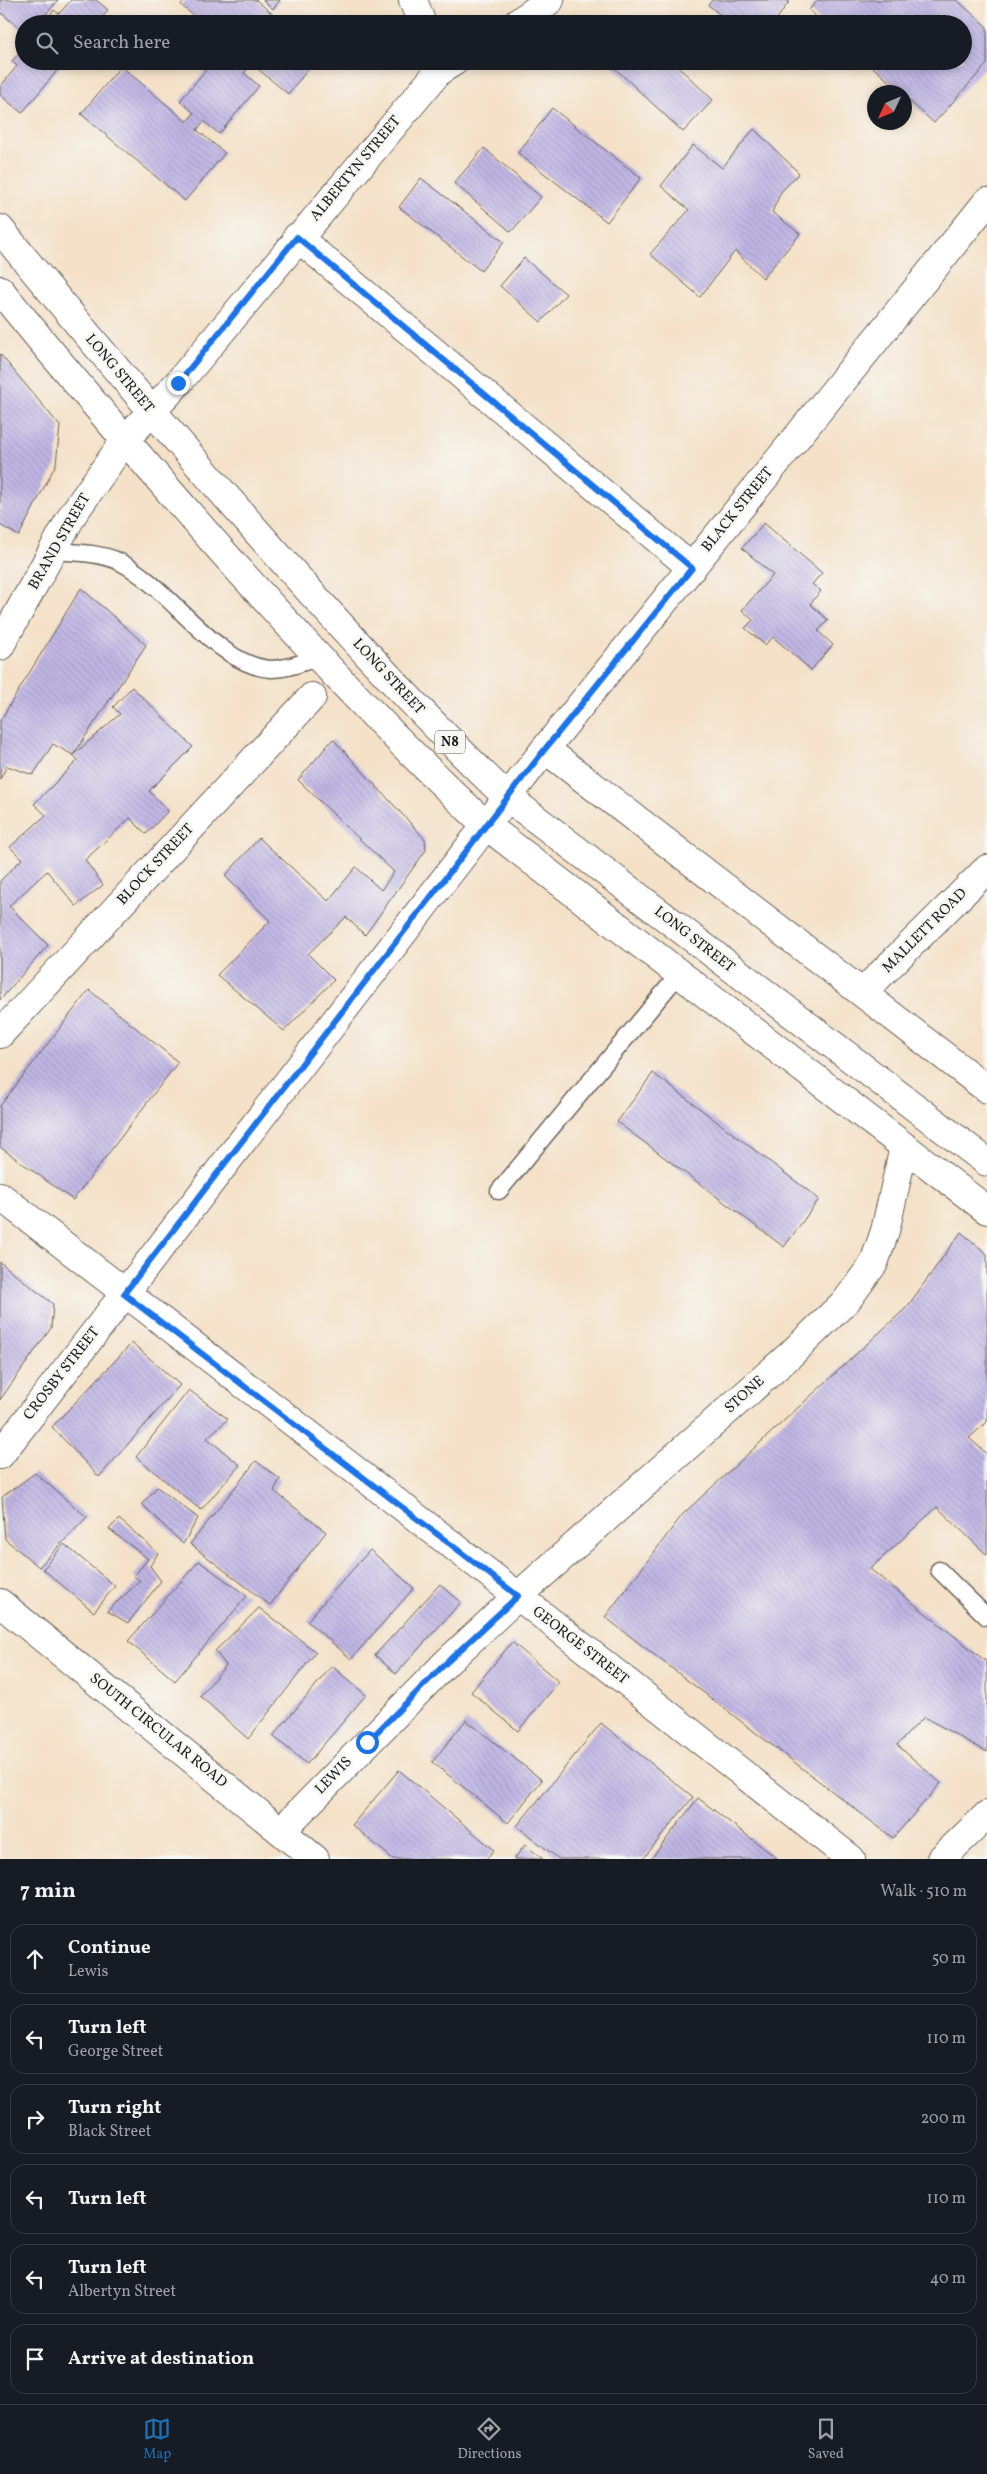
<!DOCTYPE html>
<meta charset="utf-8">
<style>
body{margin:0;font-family:Vollkorn,serif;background:#20242c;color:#f1f3f6}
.compass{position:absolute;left:867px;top:85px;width:45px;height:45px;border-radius:50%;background:#171b24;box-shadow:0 2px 8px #0003;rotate:226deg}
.stop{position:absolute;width:15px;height:15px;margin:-11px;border:4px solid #1a73e8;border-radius:50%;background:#fff}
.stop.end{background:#1a73e8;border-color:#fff;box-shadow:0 1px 5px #0008}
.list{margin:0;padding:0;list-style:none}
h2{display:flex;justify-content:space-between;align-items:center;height:65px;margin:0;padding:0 20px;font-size:21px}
h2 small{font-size:16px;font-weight:400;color:#9ea1a6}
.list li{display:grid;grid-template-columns:32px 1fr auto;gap:15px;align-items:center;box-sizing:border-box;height:70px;margin:0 10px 10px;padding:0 10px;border:1px solid #363941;border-radius:15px}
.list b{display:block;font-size:19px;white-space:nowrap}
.list p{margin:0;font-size:16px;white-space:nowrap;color:#9ea1a6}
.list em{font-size:16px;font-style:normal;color:#9ea1a6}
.icon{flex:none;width:28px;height:28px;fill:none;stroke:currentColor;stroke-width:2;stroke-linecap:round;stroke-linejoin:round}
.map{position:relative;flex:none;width:987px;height:1859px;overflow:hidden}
.search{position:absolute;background:#171b24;box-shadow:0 2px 8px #0003;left:15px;right:15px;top:15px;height:55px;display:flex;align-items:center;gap:12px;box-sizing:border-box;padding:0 18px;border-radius:28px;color:#9ea1a6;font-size:19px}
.sheet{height:545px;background:#171b24}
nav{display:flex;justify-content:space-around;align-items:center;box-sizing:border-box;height:70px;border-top:1px solid #363941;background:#171b24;font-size:14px;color:#9ea1a6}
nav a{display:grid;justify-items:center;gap:2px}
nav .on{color:#1f6fb2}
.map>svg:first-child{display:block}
.building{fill:url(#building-back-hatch)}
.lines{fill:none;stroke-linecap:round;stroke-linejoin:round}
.lane-casing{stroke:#686158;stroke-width:19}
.street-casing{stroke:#686158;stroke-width:30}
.secondary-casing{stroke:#686158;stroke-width:30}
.highway-casing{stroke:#686158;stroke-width:30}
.lane{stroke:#fff;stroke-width:16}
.street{stroke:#fff;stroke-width:28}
.secondary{stroke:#fff;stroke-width:28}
.highway{stroke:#fff;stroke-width:28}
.route{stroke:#1a73e8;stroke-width:6}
.labels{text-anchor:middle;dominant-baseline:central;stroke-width:5;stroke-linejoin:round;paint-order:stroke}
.shield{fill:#f6f6f2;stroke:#5d5d5c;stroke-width:1}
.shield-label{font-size:14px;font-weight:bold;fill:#1c1c1c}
.street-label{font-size:15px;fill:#1c1c1c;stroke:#f6f6f2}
</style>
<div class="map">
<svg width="987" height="1859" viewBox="0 0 987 1859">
<defs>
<pattern id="building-back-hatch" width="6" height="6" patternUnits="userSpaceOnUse" patternTransform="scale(1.25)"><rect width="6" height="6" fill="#bfb6e4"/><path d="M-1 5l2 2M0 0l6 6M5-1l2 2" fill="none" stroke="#a49cc3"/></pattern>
</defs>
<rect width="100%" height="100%" fill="#f6f6f2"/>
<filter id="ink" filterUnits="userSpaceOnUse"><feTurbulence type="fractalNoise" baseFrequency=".02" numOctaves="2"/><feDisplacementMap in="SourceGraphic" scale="10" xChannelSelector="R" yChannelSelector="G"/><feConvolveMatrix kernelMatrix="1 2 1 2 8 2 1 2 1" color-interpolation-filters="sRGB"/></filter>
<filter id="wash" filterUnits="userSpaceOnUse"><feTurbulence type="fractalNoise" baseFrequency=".0096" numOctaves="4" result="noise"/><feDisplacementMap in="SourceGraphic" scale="20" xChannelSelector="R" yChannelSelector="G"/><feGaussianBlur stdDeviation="1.12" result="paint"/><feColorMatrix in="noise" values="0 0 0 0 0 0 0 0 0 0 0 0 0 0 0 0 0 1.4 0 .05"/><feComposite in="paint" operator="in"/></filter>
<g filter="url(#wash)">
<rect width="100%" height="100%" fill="#f4e1c8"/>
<g id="blocks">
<path class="building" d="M0 0H58L38 24H33L29 20 21 29 0 12Z
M71 0H96L108 10 97 24H43L54 10 59 14Z
M185 0H256L284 24H203L181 5Z
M263 0H280L273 9Z
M712 0H786L789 2 773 24H732L708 5Z
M818 0H957L987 27V64L934 123 904 96V92H901L866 61H963V24H824L809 10Z
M24 48V61H65L22 113 0 95V87L17 66 12 61Z
M213 61H230L234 65 237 61H315L288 94 252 64 244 73 259 86 219 134 204 121 197 130 225 153 185 201 81 114 121 66 187 122 194 113 180 101Z
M607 61H672L713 100 683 132Z
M552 108 641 178 607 222 518 153Z
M754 129 799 173 781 192 772 212 800 234 763 278 735 251 700 297 650 254 689 210 661 186 693 145 722 168Z
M484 148 541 197 511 232 454 183Z
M421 178 504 242 481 271 399 207Z
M524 258 566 294 541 322 500 286Z
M0 354 60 426 56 464 19 536 0 525Z
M764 523 822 573 812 584 821 591 810 604 828 620 818 631 833 645 811 670 773 637 765 645 745 628 753 620 742 610 773 575 742 548Z
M81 588 146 645 73 755 53 744 33 775 7 766 0 779V721Z
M132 687 193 747 149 791 168 811 146 834 130 818 85 860 103 885 76 906 47 871 9 906 48 945 0 1000V881L22 859 10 847 46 815 34 804 78 760 73 755 120 714 113 707Z
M333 739 425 839 426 850 365 935 346 917 308 954 334 980 284 1031 217 975 270 921 225 876 259 838 328 901 356 867 381 890 394 872 298 780Z
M89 990 178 1062 73 1200 0 1147V1106Z
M653 1073 819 1199 784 1247 617 1122Z
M961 1232 987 1254V1422L969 1438 987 1454V1555L937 1507 870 1569 987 1662V1752L924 1717 897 1745 941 1783 893 1838 605 1617 683 1514 907 1307Z
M0 1262 53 1304 51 1328 0 1400Z
M132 1343 180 1385 99 1477 52 1427Z
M189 1390 228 1419 207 1438 240 1465 201 1510 136 1457Z
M256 1461 280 1479 274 1491 326 1532 270 1605 190 1544Z
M35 1473 87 1517 39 1567 5 1539 2 1497Z
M157 1487 198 1518 183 1544 142 1504Z
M119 1519 158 1553 150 1566 161 1581 128 1623 107 1611 140 1581 134 1576 148 1559 109 1529Z
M64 1544 115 1586 94 1612 43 1569Z
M370 1550 414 1588 351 1659 307 1621Z
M199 1561 247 1596 175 1681 128 1641Z
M440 1584 461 1602 396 1674 375 1655Z
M259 1608 316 1652 248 1739 200 1696 226 1665 215 1651Z
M512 1642 559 1682 518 1731 471 1692Z
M332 1666 366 1695 307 1764 273 1736Z
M466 1720 542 1780 508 1823 432 1762Z
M601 1723 693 1797 643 1859H559L517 1826Z
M399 1770 494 1850 486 1859H393L352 1825Z
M698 1798 778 1859H651Z
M525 1845 543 1859H514Z"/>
</g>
</g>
<g filter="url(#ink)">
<use href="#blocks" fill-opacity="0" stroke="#686158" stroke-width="1"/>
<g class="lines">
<g class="lane-casing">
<path id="lane" d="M53 551C74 553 100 552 120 562 170 587 216 666 271 669 287 669 304 662 319 657
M499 1191 679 974
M939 1570 987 1617"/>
</g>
<g class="street-casing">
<path id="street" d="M413 0 422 24
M516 24 550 0
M297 237 692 568
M0 646 73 514 125 440 178 383 439 71 455 61
M545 749 987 1089
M862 993 987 869
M0 1034 312 697
M0 1196 518 1596 851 1859
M0 1455 545 749 987 202
M281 1831 447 1662 518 1596 790 1355 847 1300 874 1263 885 1231 904 1147
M941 1859 987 1815"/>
</g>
<g class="secondary-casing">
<path id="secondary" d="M0 1603 315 1859"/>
</g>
<g class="highway-casing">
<path id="highway" d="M0 229C84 332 170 433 258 533 338 624 419 713 507 797L987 1162
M0 290C66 372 135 452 205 532 295 634 387 733 487 826L987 1210"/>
</g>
<use href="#lane" class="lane"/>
<use href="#street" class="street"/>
<use href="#secondary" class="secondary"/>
<use href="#highway" class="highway"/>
</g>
</g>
<g class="lines" filter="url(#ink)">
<path class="route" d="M178 383 297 237 692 568 545 749 124 1294 518 1596 447 1662 367 1742"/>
</g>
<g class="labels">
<rect class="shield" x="435" y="730.5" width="30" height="23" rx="4"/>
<g class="shield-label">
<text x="450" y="742">N8</text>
</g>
<g class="street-label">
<text transform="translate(356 169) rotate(-50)">ALBERTYN STREET</text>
<text transform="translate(119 374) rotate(50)">LONG STREET</text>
<text transform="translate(738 510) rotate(-51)">BLACK STREET</text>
<text transform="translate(60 542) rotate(-60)">BRAND STREET</text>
<text transform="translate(388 677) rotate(47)">LONG STREET</text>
<text transform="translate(156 865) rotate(-47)">BLOCK STREET</text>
<text transform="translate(925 931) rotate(-45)">MALLETT ROAD</text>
<text transform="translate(694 940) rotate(38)">LONG STREET</text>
<text transform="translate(62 1374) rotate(-52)">CROSBY STREET</text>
<text transform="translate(745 1395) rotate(-42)">STONE</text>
<text transform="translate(580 1646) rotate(38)">GEORGE STREET</text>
<text transform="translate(158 1731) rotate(39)">SOUTH CIRCULAR ROAD</text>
<text transform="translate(334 1776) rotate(-46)">LEWIS</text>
</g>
</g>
</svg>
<svg class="compass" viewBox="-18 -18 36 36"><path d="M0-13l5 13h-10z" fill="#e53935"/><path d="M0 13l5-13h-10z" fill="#9ea1a6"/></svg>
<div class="stop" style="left:367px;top:1742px"></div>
<div class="stop end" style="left:178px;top:383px"></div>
<div class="search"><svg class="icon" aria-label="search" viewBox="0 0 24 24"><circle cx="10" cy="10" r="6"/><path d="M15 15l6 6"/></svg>Search here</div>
</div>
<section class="sheet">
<h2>7 min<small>Walk · 510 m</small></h2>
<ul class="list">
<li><svg class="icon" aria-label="ahead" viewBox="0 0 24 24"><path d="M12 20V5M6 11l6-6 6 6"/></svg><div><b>Continue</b><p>Lewis</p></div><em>50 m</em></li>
<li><svg class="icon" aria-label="left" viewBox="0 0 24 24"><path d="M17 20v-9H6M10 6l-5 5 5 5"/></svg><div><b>Turn left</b><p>George Street</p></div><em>110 m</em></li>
<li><svg class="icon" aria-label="right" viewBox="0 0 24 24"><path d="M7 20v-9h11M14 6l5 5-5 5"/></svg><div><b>Turn right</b><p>Black Street</p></div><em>200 m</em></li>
<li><svg class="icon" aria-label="left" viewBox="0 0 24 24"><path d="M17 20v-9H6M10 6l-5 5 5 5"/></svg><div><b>Turn left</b></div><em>110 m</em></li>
<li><svg class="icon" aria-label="left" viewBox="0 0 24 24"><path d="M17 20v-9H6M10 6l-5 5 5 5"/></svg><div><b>Turn left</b><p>Albertyn Street</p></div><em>40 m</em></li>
<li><svg class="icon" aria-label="arrive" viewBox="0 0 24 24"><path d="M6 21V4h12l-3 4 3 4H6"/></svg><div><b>Arrive at destination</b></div></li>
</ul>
</section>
<nav>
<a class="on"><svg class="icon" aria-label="map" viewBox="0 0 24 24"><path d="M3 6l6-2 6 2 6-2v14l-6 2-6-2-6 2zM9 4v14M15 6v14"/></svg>Map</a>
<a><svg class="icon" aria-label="directions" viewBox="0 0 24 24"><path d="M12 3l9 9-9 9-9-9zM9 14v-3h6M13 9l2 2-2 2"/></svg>Directions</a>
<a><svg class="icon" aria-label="saved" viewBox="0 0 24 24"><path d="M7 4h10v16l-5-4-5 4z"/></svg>Saved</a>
</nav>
